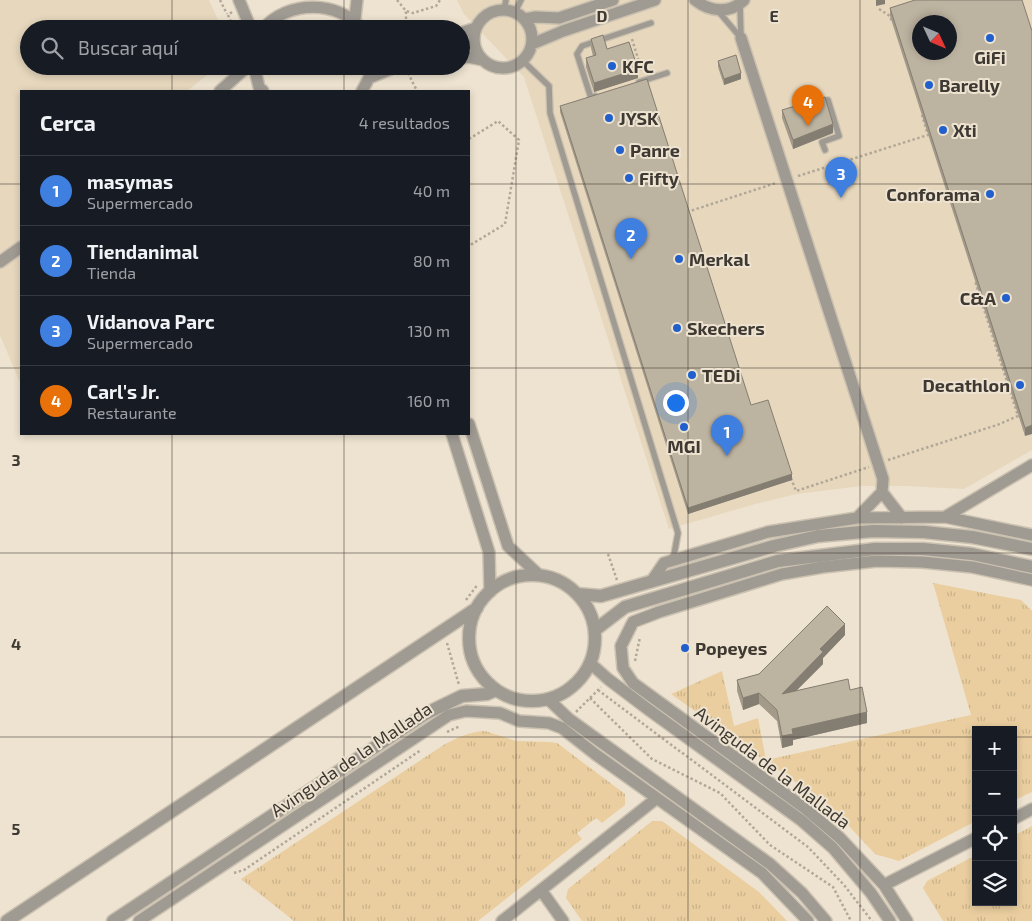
<!DOCTYPE html>
<html lang="es">
<meta charset="utf-8">
<style>
body{margin:0;font-family:"Exo 2",sans-serif;background:#242831;color:#f1f3f6}
.controls{position:absolute;right:15px;bottom:15px;display:grid;overflow:hidden;border-radius:0px;box-shadow:0 2px 8px #0003}
.controls button{width:45px;height:45px;display:grid;place-items:center;padding:0;border:0;border-bottom:1px solid #363941;background:#171b24;color:#f1f3f6;font:25px sans-serif}
.compass{position:absolute;left:912px;top:15px;width:45px;height:45px;border-radius:50%;background:#171b24;box-shadow:0 2px 8px #0003;rotate:134deg}
.you{position:absolute;left:675px;top:402px;width:18px;height:18px;margin:-12px;border:4px solid #fff;border-radius:50%;background:#1a73e8;box-shadow:0 0 0 8px #1a73e833}
.badge{display:grid;place-items:center;width:32px;height:32px;border-radius:50%;background:#93b1e3;color:#fff;font-size:16px;font-weight:700}
.pin{position:absolute;translate:-50% -41px;filter:drop-shadow(0 1px 2px #0008)}
.pin::after{content:'';position:absolute;top:26px;width:18px;height:15px;background:inherit;clip-path:polygon(0 0,100% 0,50% 100%)}
.list{margin:0;padding:0;list-style:none}
h2{display:flex;justify-content:space-between;align-items:center;height:65px;margin:0;padding:0 20px;font-size:21px}
h2 small{font-size:16px;font-weight:400;color:#9ea1a6}
.list li{display:grid;grid-template-columns:32px 1fr auto;gap:15px;align-items:center;box-sizing:border-box;height:70px;padding:0 20px;border-top:1px solid #363941}
.list b{display:block;font-size:19px;white-space:nowrap}
.list p{margin:0;font-size:16px;white-space:nowrap;color:#9ea1a6}
.list em{font-size:16px;font-style:normal;color:#9ea1a6}
.icon{flex:none;width:28px;height:28px;fill:none;stroke:currentColor;stroke-width:2;stroke-linecap:round;stroke-linejoin:round}
.map{position:relative;flex:none;width:1032px;height:921px;overflow:hidden}
.search{position:absolute;background:#171b24;box-shadow:0 2px 8px #0003;left:20px;top:20px;width:450px;height:55px;display:flex;align-items:center;gap:12px;box-sizing:border-box;padding:0 18px;border-radius:28px;color:#9ea1a6;font-size:19px}
.panel{position:absolute;background:#171b24;box-shadow:0 2px 8px #0003;left:20px;top:90px;width:450px;height:345px;border-radius:0px}
.map>svg:first-child{display:block}
.built{fill:#e6d7bd;fill-rule:evenodd}
.grass{fill:url(#grass-tufts)}
.lines{fill:none;stroke-linecap:round;stroke-linejoin:round}
.service-casing{stroke:#cbc1b0;stroke-width:8}
.minor-casing{stroke:#cbc1b0;stroke-width:14}
.tertiary-casing{stroke:#cbc1b0;stroke-width:15}
.path{stroke:#b1a899;stroke-width:2.5;stroke-dasharray:2.5 2.5;stroke-linecap:butt}
.service{stroke:#9f9a92;stroke-width:5.5}
.minor{stroke:#9f9a92;stroke-width:11}
.tertiary{stroke:#9f9a92;stroke-width:12}
.wall{fill:#a39a8a}
.shaded-wall{fill:#847d71}
.building{fill:#bdb3a1;stroke:#847d71;fill-rule:evenodd}
.grid{fill:none;stroke:#3e3932;stroke-width:1;stroke-opacity:0.55}
.poi-dot{fill:#2160cc;stroke:#eee3d0;stroke-width:2}
.labels{text-anchor:middle;dominant-baseline:central;stroke-width:4;stroke-linejoin:round;paint-order:stroke}
.poi-label{font-size:18px;font-weight:bold;fill:#3e3932;stroke:#eee3d0;text-anchor:start}
.street-label{font-size:18px;fill:#3e3932;stroke:#eee3d0}
.grid-label{font-size:16px;text-anchor:middle;font-weight:bold;fill:#3e3932;stroke:#eee3d0;stroke-width:4;stroke-linejoin:round;paint-order:stroke}
</style>
<div class="map">
<svg width="1032" height="921" viewBox="0 0 1032 921">
<defs>
<pattern id="grass-tufts" width="24" height="20" patternUnits="userSpaceOnUse" patternTransform="scale(1.25)"><rect width="24" height="20" fill="#eace9f"/><path d="M3 7l-1-3M5 7V3M7 7l1-3M15 17l-1-3M17 17v-4M19 17l1-3" fill="none" stroke="#cab289"/></pattern>
</defs>
<rect width="100%" height="100%" fill="#eee3d0"/>
<path class="built" d="M0 0H209L222 29H29V66H214L212 71 187 91H21V385L0 335Z
M457 0H1032V450L964 489 907 486H861L797 494 755 504 669 529 524 77 464 14ZM920 22H950V52H920Z"/>
<path class="grass" d="M933 583 1021 600 1032 611V792L1013 801V730H976V821L899 861 875 854 847 824 815 796 671 694 722 671 734 726 758 718 766 760 971 715Z
M485 731 516 741 549 742 557 743 625 794V805L602 823 596 818 577 833 582 839 478 921H294L241 879 442 746C456 738 468 732 485 731Z
M652 821H662L759 892 787 921H582L566 898 568 889Z
M1032 826V921H943L923 888 927 881 976 855V902H1013V836Z"/>
<g class="lines">
<g class="service-casing">
<path id="service" d="M740 3 741 38
M504 10 506 0
M718 11 741 38
M515 12 521 0
M523 61 549 86 550 113 678 533 674 555 670 559
M639 82 667 73
M595 96 591 98 577 54 582 46 651 23
M797 97 810 105 828 100 839 136 822 142 825 150"/>
</g>
<g class="minor-casing">
<path id="minor" d="M239 0 251 29
M695 0C710 12 730 14 744 0
M474 39a29 29 0 1 1 58 0a29 29 0 1 1-58 0Z
M355 18 357 0
M525 19 536 17 559 18 613 0
M263 29C287 0 339 0 362 29
M461 33 476 28
M741 38 883 479 882 492 857 518
M532 44 563 31 655 0
M461 58 468 57 483 60
M254 66 259 87 263 91
M369 78 398 66
M220 91 248 66
M362 91 369 78 371 66
M0 262 21 247
M469 424 508 546 539 575
M452 434 489 552 490 592
M882 492 902 518
M945 517 1032 465
M651 582 664 563 768 532 857 518 945 517 1032 535
M590 663 608 679 649 710 801 820 833 848 871 893 890 921
M548 699 569 719 770 864 802 893 826 921
M1013 819 1032 809
M884 885 976 838
M541 890 563 921
M139 921 449 715 466 711 500 713 519 721 549 723 562 728 595 754 762 873 808 921
M502 921 657 798
M907 921 884 885 840 838 806 809 633 683 623 668 621 646 633 622 659 612 782 574 823 567 877 561 922 562 972 567 1032 580"/>
</g>
<g class="tertiary-casing">
<path id="tertiary" d="M469 638a63 63 0 1 1 126 0a63 63 0 1 1-126 0Z
M577 594 601 596 774 546 818 536 873 531 924 532 972 537 1032 549
M595 630 625 607 778 561 875 549H923L972 554 1032 567
M7 921 477 608
M113 921 425 714 462 696 487 694 496 690"/>
</g>
<path class="path" d="M220 0 227 14
M397 0 406 11 413 13 436 6 440 0
M879 9 890 16 892 22
M232 12 228 15 234 29
M406 29V11
M632 39 642 72
M408 73 417 91
M469 139 498 121 519 140 505 224 472 244 469 245
M798 176 928 135 922 115
M687 212 776 183
M888 460 997 425 1018 416 975 281
M791 478 796 491 869 467
M608 554 617 580
M466 600 478 584
M447 643 459 685
M635 661 640 637
M598 690 808 847 844 885 872 921
M590 698 652 759 720 793 770 845 833 887 851 921
M576 712 601 687
M447 732 460 726
M234 873 244 870 421 750"/>
<use href="#service" class="service"/>
<use href="#minor" class="minor"/>
<use href="#tertiary" class="tertiary"/>
</g>
<path class="wall" d="M890 8 1032 31 1025 436 890 16Z
M591 39 607 49 638 78 594 92 586 67V58L593 56 591 48Z
M718 61 741 79 724 85 718 67Z
M560 106 751 405 792 480 688 514 560 112Z
M782 110 833 133 793 149 782 118Z
M845 635 823 658V664L797 690H850L867 723 793 740V745L782 748 777 721 759 704 743 710 737 691V680L759 674Z"/>
<path class="shaded-wall" d="M876 0H885V4L876 6Z
M638 69V78L594 92V83Z
M741 73V79L724 85V79Z
M833 124V133L793 149V140Z
M1032 425V434L1025 436V428Z
M792 474V480L688 514V508Z
M845 624V635L823 658V664L782 705V694L820 649Z
M759 693V704L743 710V698Z
M867 712V723L793 740V745L782 748V736L792 729Z"/>
<path class="building" d="M915 0H1022L1032 31V425L1025 428 890 8ZM920 22H950V52H920Z
M603 35 607 49 629 42 638 69 594 83 586 58 596 55 591 39Z
M736 55 741 73 724 79 718 61Z
M647 79 751 405 768 400 792 474 688 508 560 106Z
M825 97 833 124 793 140 782 110Z
M827 606 845 624 820 649 823 652 782 694 848 679 850 690 862 687 867 712 792 729 793 734 782 736 777 710 759 693 743 698 737 680 759 674Z"/>
<path class="grid" d="M172 0V29M344 0V29M516 0V921M688 0V921M860 0V921M172 66V91M344 66V91M0 184H21M469 184H1032M0 368H21M469 368H1032M172 434V921M344 434V921M0 553H1032M0 737H976M1013 737H1032"/>
<g class="poi-dot">
<circle cx="990" cy="38" r="5"/>
<circle cx="612" cy="66" r="5"/>
<circle cx="929" cy="85" r="5"/>
<circle cx="609" cy="118" r="5"/>
<circle cx="943" cy="130" r="5"/>
<circle cx="620" cy="150" r="5"/>
<circle cx="629" cy="178" r="5"/>
<circle cx="990" cy="194" r="5"/>
<circle cx="679" cy="259" r="5"/>
<circle cx="1006" cy="298" r="5"/>
<circle cx="677" cy="328" r="5"/>
<circle cx="692" cy="375" r="5"/>
<circle cx="1020" cy="385" r="5"/>
<circle cx="684" cy="427" r="5"/>
<circle cx="685" cy="648" r="5"/>
</g>
<g class="labels">
<g class="poi-label">
<text x="990" y="57" text-anchor="middle">GiFi</text>
<text x="622" y="66">KFC</text>
<text x="939" y="85">Barelly</text>
<text x="619" y="118">JYSK</text>
<text x="953" y="130">Xti</text>
<text x="630" y="150">Panre</text>
<text x="639" y="178">Fifty</text>
<text x="980" y="194" text-anchor="end">Conforama</text>
<text x="689" y="259">Merkal</text>
<text x="996" y="298" text-anchor="end">C&amp;A</text>
<text x="687" y="328">Skechers</text>
<text x="702" y="375">TEDi</text>
<text x="1010" y="385" text-anchor="end">Decathlon</text>
<text x="684" y="446" text-anchor="middle">MGI</text>
<text x="695" y="648">Popeyes</text>
</g>
<g class="street-label">
<text transform="translate(351 759) rotate(-34)">Avinguda de la Mallada</text>
<text transform="translate(773 767) rotate(37)">Avinguda de la Mallada</text>
</g>
</g>
<g class="grid-label">
<text x="602" y="22">D</text>
<text x="774" y="22">E</text>
<text x="16" y="466">3</text>
<text x="16" y="650">4</text>
<text x="16" y="835">5</text>
</g>
</svg>
<div class="controls">
<button>+</button>
<button>−</button>
<button><svg class="icon" aria-label="locate" viewBox="0 0 24 24"><circle cx="12" cy="12" r="6"/><path d="M12 2v4M12 18v4M2 12h4M18 12h4"/></svg></button>
<button><svg class="icon" aria-label="layers" viewBox="0 0 24 24"><path d="M12 4l9 5-9 5-9-5zM3 14l9 5 9-5"/></svg></button>
</div>
<svg class="compass" viewBox="-18 -18 36 36"><path d="M0-13l5 13h-10z" fill="#e53935"/><path d="M0 13l5-13h-10z" fill="#9ea1a6"/></svg>
<div class="you"></div>
<div class="pin badge" style="left:727px;top:456px;background:#3f7fe0">1</div>
<div class="pin badge" style="left:631px;top:259px;background:#3f7fe0">2</div>
<div class="pin badge" style="left:841px;top:198px;background:#3f7fe0">3</div>
<div class="pin badge" style="left:808px;top:126px;background:#e8710a">4</div>
<div class="search"><svg class="icon" aria-label="search" viewBox="0 0 24 24"><circle cx="10" cy="10" r="6"/><path d="M15 15l6 6"/></svg>Buscar aquí</div>
<section class="panel">
<h2>Cerca<small>4 resultados</small></h2>
<ul class="list">
<li><span class="badge" style="background:#3f7fe0">1</span><div><b>masymas</b><p>Supermercado</p></div><em>40 m</em></li>
<li><span class="badge" style="background:#3f7fe0">2</span><div><b>Tiendanimal</b><p>Tienda</p></div><em>80 m</em></li>
<li><span class="badge" style="background:#3f7fe0">3</span><div><b>Vidanova Parc</b><p>Supermercado</p></div><em>130 m</em></li>
<li><span class="badge" style="background:#e8710a">4</span><div><b>Carl's Jr.</b><p>Restaurante</p></div><em>160 m</em></li>
</ul>
</section>
</div>
